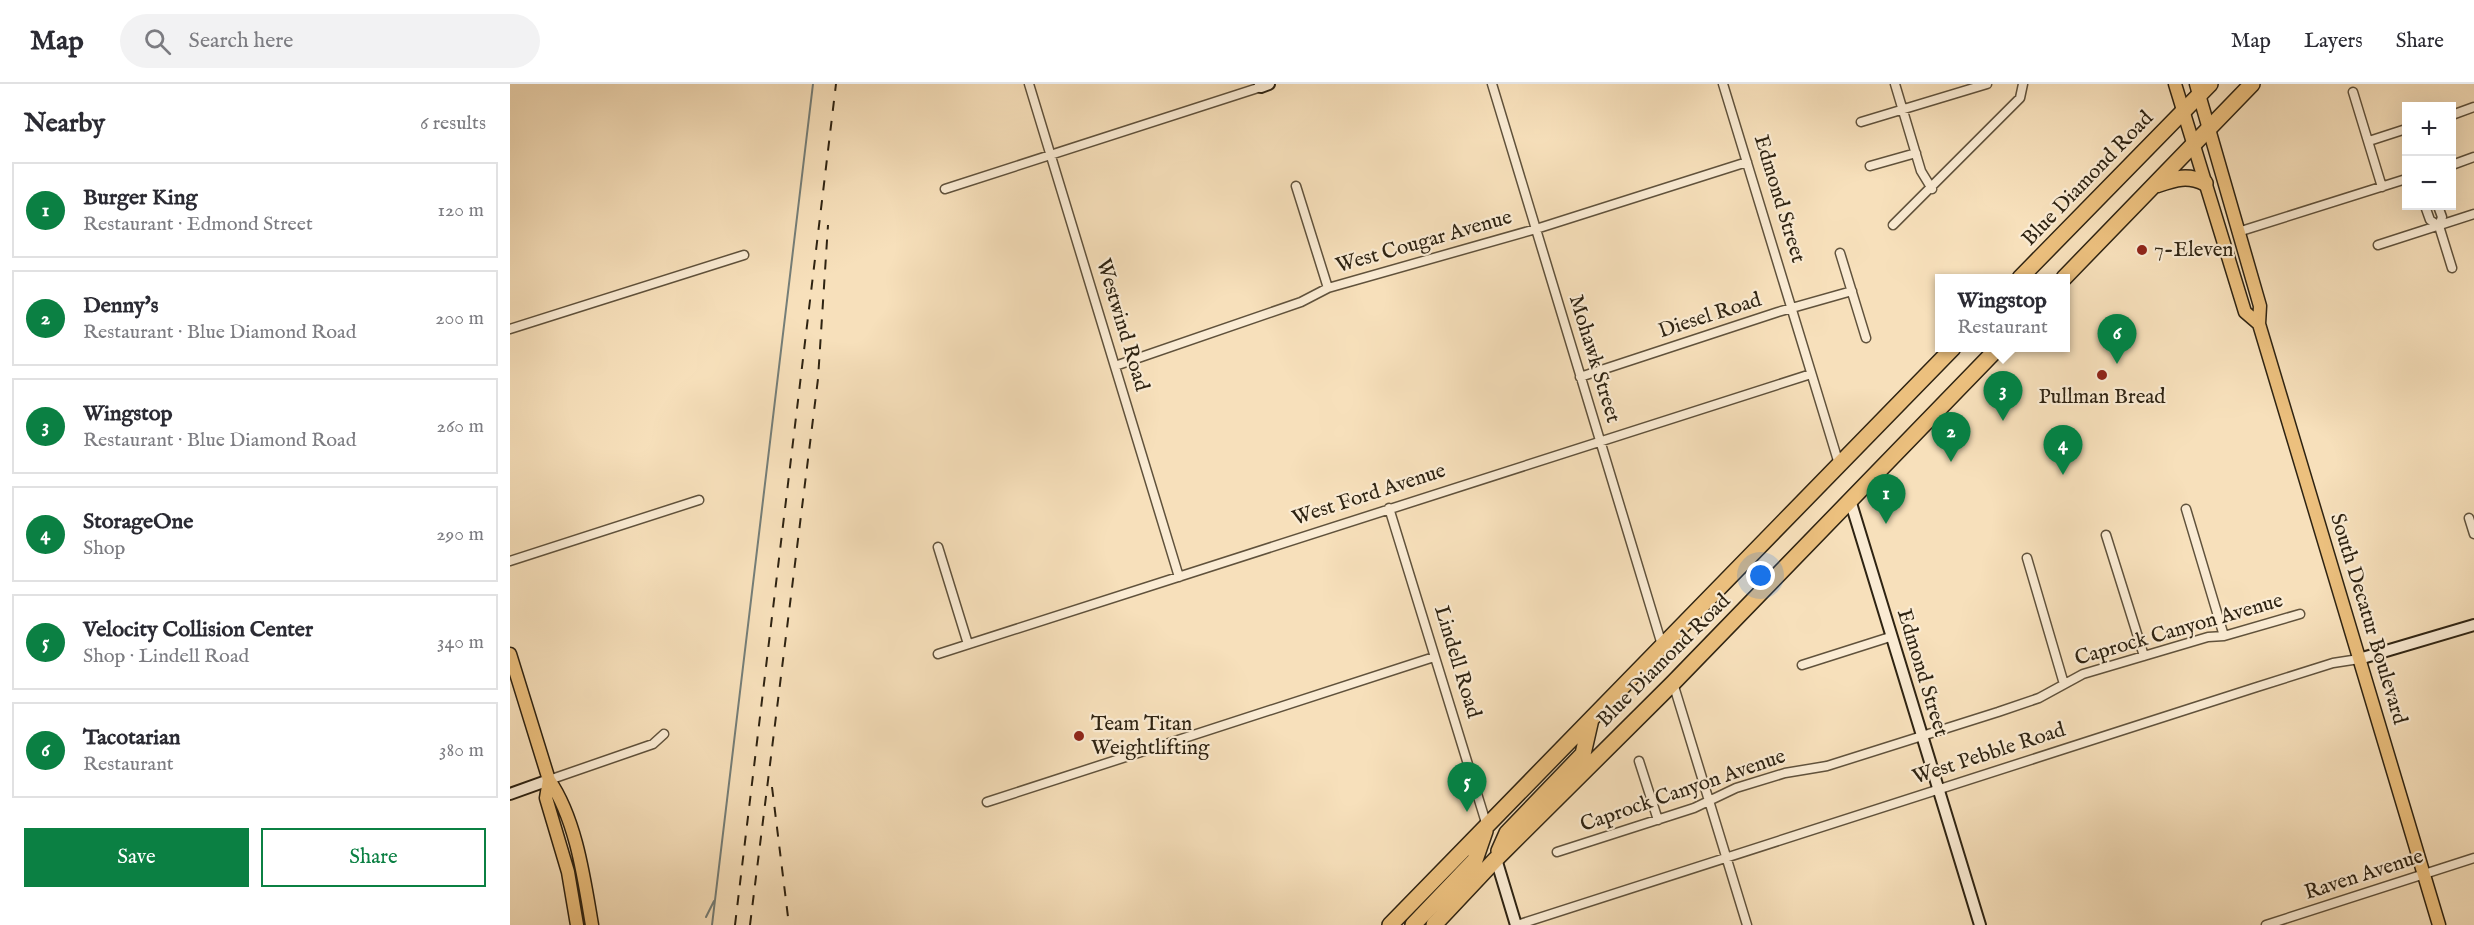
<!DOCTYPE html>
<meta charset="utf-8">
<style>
body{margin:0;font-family:"IM FELL English",serif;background:#f2f2f3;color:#2b2b33}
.controls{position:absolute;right:18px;top:18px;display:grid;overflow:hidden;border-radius:0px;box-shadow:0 6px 24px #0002}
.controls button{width:54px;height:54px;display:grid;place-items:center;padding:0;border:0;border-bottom:2px solid #e1e1e2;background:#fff;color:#2b2b33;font:30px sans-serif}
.you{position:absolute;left:1251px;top:492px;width:21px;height:21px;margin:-15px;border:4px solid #fff;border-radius:50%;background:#1a73e8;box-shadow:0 0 0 9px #1a73e833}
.badge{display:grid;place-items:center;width:39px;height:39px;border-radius:50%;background:#0b8043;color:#fff;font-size:20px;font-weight:700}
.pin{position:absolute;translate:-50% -50px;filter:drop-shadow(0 2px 3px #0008)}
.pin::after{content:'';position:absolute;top:32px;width:21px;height:18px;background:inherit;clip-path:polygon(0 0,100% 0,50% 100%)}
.popup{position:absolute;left:1425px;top:190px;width:135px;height:78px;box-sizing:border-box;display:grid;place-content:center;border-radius:0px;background:#fff;filter:drop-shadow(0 2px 4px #0005);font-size:20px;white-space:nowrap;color:#7c7c81}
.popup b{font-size:22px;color:#2b2b33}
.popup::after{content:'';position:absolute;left:50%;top:100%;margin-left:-12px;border:12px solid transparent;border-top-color:#fff}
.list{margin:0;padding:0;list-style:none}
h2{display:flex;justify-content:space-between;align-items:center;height:78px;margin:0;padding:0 24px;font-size:26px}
h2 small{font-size:20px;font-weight:400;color:#7c7c81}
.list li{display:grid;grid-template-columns:39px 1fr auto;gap:18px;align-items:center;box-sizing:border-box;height:96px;margin:0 12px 12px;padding:0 12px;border:2px solid #e1e1e2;border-radius:0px}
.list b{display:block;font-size:22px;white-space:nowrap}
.list p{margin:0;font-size:20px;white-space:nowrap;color:#7c7c81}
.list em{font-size:20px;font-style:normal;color:#7c7c81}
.actions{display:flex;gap:12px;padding:18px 24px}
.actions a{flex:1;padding:14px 0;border:2px solid #0b8043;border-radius:0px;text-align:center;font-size:21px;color:#0b8043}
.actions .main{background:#0b8043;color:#fff}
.icon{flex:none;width:33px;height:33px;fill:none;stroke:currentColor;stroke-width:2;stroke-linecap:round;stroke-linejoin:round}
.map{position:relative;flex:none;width:1964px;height:841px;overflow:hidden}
header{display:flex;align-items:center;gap:36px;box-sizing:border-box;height:84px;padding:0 30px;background:#fff;border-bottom:2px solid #e1e1e2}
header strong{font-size:28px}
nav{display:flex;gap:33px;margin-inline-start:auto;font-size:21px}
.search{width:420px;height:54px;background:#f2f2f3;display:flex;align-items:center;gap:15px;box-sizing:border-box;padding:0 21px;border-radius:33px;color:#7c7c81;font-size:22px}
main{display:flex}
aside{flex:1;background:#fff}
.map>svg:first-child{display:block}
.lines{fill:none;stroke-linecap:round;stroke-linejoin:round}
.stream{stroke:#757e78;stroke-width:2}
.street-casing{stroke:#60523c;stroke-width:11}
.secondary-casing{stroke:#2e2312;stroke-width:14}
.primary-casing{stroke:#2e2312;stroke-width:15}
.highway-casing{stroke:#2e2312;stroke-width:18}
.street{stroke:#faebd3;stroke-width:8}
.secondary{stroke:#faebd3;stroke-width:10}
.primary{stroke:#ecc07e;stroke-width:12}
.highway{stroke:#ecc07e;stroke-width:15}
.rail{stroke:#2e2312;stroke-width:2;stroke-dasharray:10 10;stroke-linecap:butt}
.poi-dot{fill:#8f2418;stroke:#faebd3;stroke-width:2}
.labels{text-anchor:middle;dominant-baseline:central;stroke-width:4.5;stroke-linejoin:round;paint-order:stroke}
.street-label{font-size:21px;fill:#2e2312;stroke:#faebd3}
.poi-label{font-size:21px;fill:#2e2312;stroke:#faebd3;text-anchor:start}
</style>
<header>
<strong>Map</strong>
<div class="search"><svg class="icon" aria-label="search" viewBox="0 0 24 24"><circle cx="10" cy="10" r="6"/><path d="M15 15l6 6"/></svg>Search here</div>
<nav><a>Map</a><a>Layers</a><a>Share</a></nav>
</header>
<main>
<aside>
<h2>Nearby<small>6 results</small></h2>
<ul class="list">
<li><span class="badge">1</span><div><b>Burger King</b><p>Restaurant · Edmond Street</p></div><em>120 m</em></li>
<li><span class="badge">2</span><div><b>Denny's</b><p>Restaurant · Blue Diamond Road</p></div><em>200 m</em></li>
<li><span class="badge">3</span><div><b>Wingstop</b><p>Restaurant · Blue Diamond Road</p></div><em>260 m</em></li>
<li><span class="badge">4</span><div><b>StorageOne</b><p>Shop</p></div><em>290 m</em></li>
<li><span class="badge">5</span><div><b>Velocity Collision Center</b><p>Shop · Lindell Road</p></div><em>340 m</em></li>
<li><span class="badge">6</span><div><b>Tacotarian</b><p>Restaurant</p></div><em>380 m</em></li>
</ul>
<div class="actions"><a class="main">Save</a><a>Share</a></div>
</aside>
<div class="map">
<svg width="1964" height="841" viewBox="0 0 1964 841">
<rect width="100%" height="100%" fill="#f7e0bb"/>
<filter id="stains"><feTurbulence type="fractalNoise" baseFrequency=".00333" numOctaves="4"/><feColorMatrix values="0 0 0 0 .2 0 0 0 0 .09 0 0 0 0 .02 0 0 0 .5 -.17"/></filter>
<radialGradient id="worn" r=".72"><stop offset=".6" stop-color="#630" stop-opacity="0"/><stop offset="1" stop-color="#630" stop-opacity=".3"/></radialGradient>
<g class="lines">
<path class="stream" d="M196 833 204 817
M202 841 303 0"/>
<g class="street-casing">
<path id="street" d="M519 0 669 493
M982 0 1152 561
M1213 0 1329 380
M1385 0 1411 87 1422 105
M1843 8 1872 103
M1942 31 1964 23
M1351 38 1477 0
M1859 57 1896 45
M1942 81 1964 73
M1360 82 1406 69
M786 102 818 204
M435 105 751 3
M1915 122 1920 136 1929 142
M1928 122 1932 133 1929 142 1942 184
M1383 141 1510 14 1513 0
M1728 148 1896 95
M1868 161 1964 130
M1330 169 1356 254
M0 245 234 171
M605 282 791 218 818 204 1026 145 1237 78
M1070 293 1268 228 1342 207
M879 424 977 742
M1676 425 1714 552
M1959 434 1964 450
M1596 451 1634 572
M428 463 458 560
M1517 474 1554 600
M0 477 189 416
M428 570 1301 290
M1292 581 1380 553
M1163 599 1237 841
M1129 677 1148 736
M39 696 143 660 154 650
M477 718 924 573
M1047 768 1184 724 1226 704 1275 689 1317 682 1488 628 1529 614 1573 590 1698 553 1714 552 1790 530
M1007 841 1747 603 1823 579 1849 575
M1756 841 1964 774"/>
</g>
<g class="secondary-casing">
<path id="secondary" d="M750 0 751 3 759 0
M1340 416 1470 841
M1849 575 1964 541
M0 710 39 696
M986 775 1006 841"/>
</g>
<g class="primary-casing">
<path id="primary" d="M1665 0 1735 228 1749 240
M1686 0 1750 222 1749 240 1929 841
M0 570 39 696C66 735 74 794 82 841
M39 696 36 714 58 788 67 841"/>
</g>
<g class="highway-casing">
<path id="highway" d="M1646 101C1664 95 1677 90 1695 99
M1510 194 1700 0
M1554 194 1742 0
M989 767 997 749 1073 670 1081 635
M880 841 1443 264
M903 841 965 776 975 747
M924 841 986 775 1163 599 1488 264"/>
</g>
<use href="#street" class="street"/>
<use href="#secondary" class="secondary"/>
<use href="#primary" class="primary"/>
<use href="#highway" class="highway"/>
<path class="rail" d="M262 703 279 841
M225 841 326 0
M240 841 308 295 318 141"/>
</g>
<g class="poi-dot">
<circle cx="1632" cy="166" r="6"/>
<circle cx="1592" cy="291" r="6"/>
<circle cx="569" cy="652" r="6"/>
</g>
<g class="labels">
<g class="street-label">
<text transform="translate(1578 95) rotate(-46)">Blue Diamond Road</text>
<text transform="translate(1269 115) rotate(73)">Edmond Street</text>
<text transform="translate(914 158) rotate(-16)">West Cougar Avenue</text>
<text transform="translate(1200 232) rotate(-18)">Diesel Road</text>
<text transform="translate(612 241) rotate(73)">Westwind Road</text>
<text transform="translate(1084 275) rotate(73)">Mohawk Street</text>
<text transform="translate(859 411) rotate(-18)">West Ford Avenue</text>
<text transform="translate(1858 535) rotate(73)">South Decatur Boulevard</text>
<text transform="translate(1669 546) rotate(-16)">Caprock Canyon Avenue</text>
<text transform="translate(1154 577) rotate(-45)">Blue Diamond Road</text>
<text transform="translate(947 578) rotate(73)">Lindell Road</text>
<text transform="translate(1412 589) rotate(73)">Edmond Street</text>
<text transform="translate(1479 670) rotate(-18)">West Pebble Road</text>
<text transform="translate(1173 707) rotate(-19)">Caprock Canyon Avenue</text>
<text transform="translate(1854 791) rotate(-18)">Raven Avenue</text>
</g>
<g class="poi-label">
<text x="1644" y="166">7-Eleven</text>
<text x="1592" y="313" text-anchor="middle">Pullman Bread</text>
<text x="581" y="640">Team Titan<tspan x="581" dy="24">Weightlifting</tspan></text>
</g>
</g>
<rect width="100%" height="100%" filter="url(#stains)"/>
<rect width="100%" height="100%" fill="url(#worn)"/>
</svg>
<div class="controls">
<button>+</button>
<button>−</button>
</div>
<div class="you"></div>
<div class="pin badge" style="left:1376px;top:440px">1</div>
<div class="pin badge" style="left:1441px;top:378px">2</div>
<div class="pin badge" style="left:1493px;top:337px">3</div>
<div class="popup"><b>Wingstop</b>Restaurant</div>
<div class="pin badge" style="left:1553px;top:391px">4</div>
<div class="pin badge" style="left:957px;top:728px">5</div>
<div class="pin badge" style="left:1607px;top:280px">6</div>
</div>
</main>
